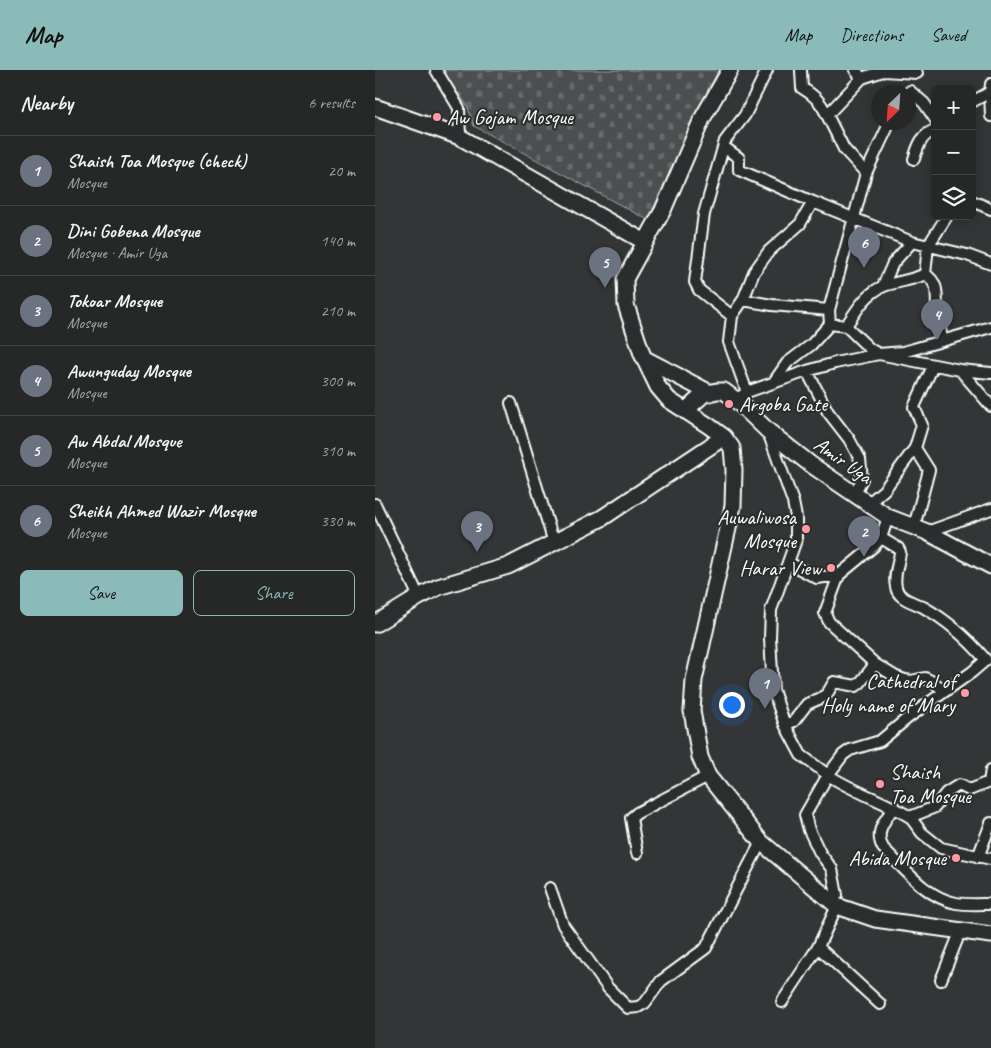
<!DOCTYPE html>
<meta charset="utf-8">
<style>
body{margin:0;font-family:Caveat,sans-serif;background:#323434;color:#f1f3f6}
.controls{position:absolute;right:15px;top:15px;display:grid;overflow:hidden;border-radius:8px;box-shadow:0 2px 12px #0003}
.controls button{width:45px;height:45px;display:grid;place-items:center;padding:0;border:0;border-bottom:1px solid #424445;background:#262828;color:#f1f3f6;font:25px sans-serif}
.compass{position:absolute;left:496px;top:15px;width:45px;height:45px;border-radius:50%;background:#262828;box-shadow:0 2px 12px #0003;rotate:205deg}
.you{position:absolute;left:356px;top:634px;width:18px;height:18px;margin:-12px;border:4px solid #fff;border-radius:50%;background:#1a73e8;box-shadow:0 0 0 8px #1a73e833}
.badge{display:grid;place-items:center;width:32px;height:32px;border-radius:50%;background:#8bbbb9;color:#fff;font-size:16px;font-weight:700}
.pin{position:absolute;translate:-50% -41px;filter:drop-shadow(0 1px 2px #0008)}
.pin::after{content:'';position:absolute;top:26px;width:18px;height:15px;background:inherit;clip-path:polygon(0 0,100% 0,50% 100%)}
.list{margin:0;padding:0;list-style:none}
h2{display:flex;justify-content:space-between;align-items:center;height:65px;margin:0;padding:0 20px;font-size:21px}
h2 small{font-size:16px;font-weight:400;color:#a4a6a8}
.list li{display:grid;grid-template-columns:32px 1fr auto;gap:15px;align-items:center;box-sizing:border-box;height:70px;padding:0 20px;border-top:1px solid #424445}
.list b{display:block;font-size:19px;white-space:nowrap}
.list p{margin:0;font-size:16px;white-space:nowrap;color:#a4a6a8}
.list em{font-size:16px;font-style:normal;color:#a4a6a8}
.actions{display:flex;gap:10px;padding:15px 20px}
.actions a{flex:1;padding:11px 0;border:1px solid #8bbbb9;border-radius:8px;text-align:center;font-size:18px;color:#8bbbb9}
.actions .main{background:#8bbbb9;color:#111}
.icon{flex:none;width:28px;height:28px;fill:none;stroke:currentColor;stroke-width:2;stroke-linecap:round;stroke-linejoin:round}
.map{position:relative;flex:none;width:616px;height:978px;overflow:hidden}
header{display:flex;align-items:center;gap:30px;box-sizing:border-box;height:70px;padding:0 25px;background:#8bbbb9;color:#111}
header strong{font-size:24px}
nav{display:flex;gap:28px;margin-inline-start:auto;font-size:18px}
main{display:flex}
aside{flex:1;background:#262828}
.map>svg:first-child{display:block}
.cemetery{fill:url(#cemetery-stones);stroke:#a6a7a8}
.lines{fill:none;stroke-linecap:round;stroke-linejoin:round}
.street-casing{stroke:#fff;stroke-width:14}
.secondary-casing{stroke:#fff;stroke-width:19}
.street{stroke:#2a2d2e;stroke-width:10}
.secondary{stroke:#2a2d2e;stroke-width:15}
.poi-dot{fill:#ff9aa2;stroke:#2a2d2e;stroke-width:2}
.labels{text-anchor:middle;dominant-baseline:central;stroke-width:4;stroke-linejoin:round;paint-order:stroke}
.poi-label{font-size:21px;fill:#fff;stroke:#2a2d2e;text-anchor:end}
.street-label{font-size:21px;fill:#fff;stroke:#2a2d2e}
</style>
<header>
<strong>Map</strong>
<nav><a>Map</a><a>Directions</a><a>Saved</a></nav>
</header>
<main>
<aside>
<h2>Nearby<small>6 results</small></h2>
<ul class="list">
<li><span class="badge" style="background:#6b7280">1</span><div><b>Shaish Toa Mosque (check)</b><p>Mosque</p></div><em>20 m</em></li>
<li><span class="badge" style="background:#6b7280">2</span><div><b>Dini Gobena Mosque</b><p>Mosque · Amir Uga</p></div><em>140 m</em></li>
<li><span class="badge" style="background:#6b7280">3</span><div><b>Tokoar Mosque</b><p>Mosque</p></div><em>210 m</em></li>
<li><span class="badge" style="background:#6b7280">4</span><div><b>Awunguday Mosque</b><p>Mosque</p></div><em>300 m</em></li>
<li><span class="badge" style="background:#6b7280">5</span><div><b>Aw Abdal Mosque</b><p>Mosque</p></div><em>310 m</em></li>
<li><span class="badge" style="background:#6b7280">6</span><div><b>Sheikh Ahmed Wazir Mosque</b><p>Mosque</p></div><em>330 m</em></li>
</ul>
<div class="actions"><a class="main">Save</a><a>Share</a></div>
</aside>
<div class="map">
<svg width="616" height="978" viewBox="0 0 616 978">
<defs>
<pattern id="cemetery-stones" width="16" height="16" patternUnits="userSpaceOnUse" patternTransform="scale(1.25)"><rect width="16" height="16" fill="#4c4f50"/><path d="M2 7V4a2 2 0 0 1 4 0v3zM10 15v-3a2 2 0 0 1 4 0v3z" fill="#67696a"/></pattern>
</defs>
<rect width="100%" height="100%" fill="#333536"/>
<filter id="ink" filterUnits="userSpaceOnUse"><feTurbulence type="fractalNoise" baseFrequency=".02" numOctaves="2"/><feDisplacementMap in="SourceGraphic" scale="10" xChannelSelector="R" yChannelSelector="G"/><feConvolveMatrix kernelMatrix="1 2 1 2 8 2 1 2 1" color-interpolation-filters="sRGB"/></filter>
<g filter="url(#ink)">
<path class="cemetery" d="M66 0H340L342 3 273 150 99 56 92 35Z"/>
<g class="lines">
<g class="street-casing">
<path id="street" d="M61 0 84 38 85 67
M426 0 427 18C439 25 446 32 452 45L487 8 508 1 542 3
M480 0 487 8
M535 21 549 33 560 49
M615 22 616 46
M597 32 615 22 616 14
M452 45 469 79 491 103
M349 77 364 88V100L438 132 425 154 394 181 379 202 368 230 357 246
M539 89C543 76 546 65 560 60
M597 131 616 139
M438 132 537 172 592 185 616 194
M508 216 518 193 537 172
M368 230 397 235 454 240
M455 254 471 256 495 279 504 284 528 282 616 257
M471 256C481 241 491 223 509 216 523 211 536 211 550 204
M567 270C566 261 563 251 562 241 561 226 565 214 550 204L553 176 572 146
M585 300 616 336
M432 301 453 342 474 369 485 389 487 409 479 425
M398 313 412 293 436 275 455 254 454 240 491 103 515 52
M372 322 432 301 460 293 504 284 585 300 616 303
M361 330 372 322 354 272 357 246 324 220 320 212 329 144 350 71 370 45 392 0
M136 333 179 473
M393 362 418 432 421 447V470L396 540 395 568 398 620 410 655 426 685 453 705 430 745 434 760 445 783 457 799 462 825
M494 433 509 420 540 378 547 355 539 337 558 296
M0 434 44 527
M513 447 506 468 523 478 525 482C524 494 518 504 521 517 523 529 538 532 548 537 572 550 593 569 611 590L597 602 534 647 505 671 475 680 468 685 453 705C479 722 509 731 535 747L560 737 571 723 584 715 594 720 614 712 616 700
M539 457 554 400 540 378
M552 462 616 439
M506 468 499 476 464 505 450 543 454 552 500 594 521 607 530 610 536 611 550 608 558 612 570 621
M414 493 442 508 464 505
M410 655 419 651 432 634 446 628 452 624 459 612 481 616 485 613 500 594
M519 737C510 750 499 762 508 778 529 798 550 827 581 833 592 835 605 834 616 834
M535 747 547 763 566 778 616 789
M262 783 256 748 262 743 333 706
M603 787 616 753
M175 818 188 855 233 918 253 938 263 937 270 933 286 911 331 878 386 772
M443 877 505 934
M566 910 586 860
M407 932 443 877 462 836"/>
</g>
<g class="secondary-casing">
<path id="secondary" d="M355 0 327 49 288 140 250 209 251 235 267 284 283 317 294 330 334 356 349 367 357 378 359 400 358 436 319 610 317 641 325 687 333 706 386 772 462 836 500 849 616 865
M0 37 85 67 270 172
M270 289 335 323
M310 341 329 324 342 321H349L361 330 393 361 435 394 513 447 552 462 616 496
M0 554 44 527 63 517 133 496 227 448 349 367"/>
</g>
<use href="#street" class="street"/>
<use href="#secondary" class="secondary"/>
</g>
</g>
<g class="poi-dot">
<circle cx="62" cy="47" r="5"/>
<circle cx="354" cy="334" r="5"/>
<circle cx="431" cy="459" r="5"/>
<circle cx="456" cy="498" r="5"/>
<circle cx="590" cy="623" r="5"/>
<circle cx="505" cy="714" r="5"/>
<circle cx="581" cy="788" r="5"/>
</g>
<g class="labels">
<g class="poi-label">
<text x="72" y="47" text-anchor="start">Aw Gojam Mosque</text>
<text x="364" y="334" text-anchor="start">Argoba Gate</text>
<text x="421" y="447">Auwaliwosa<tspan x="421" dy="24">Mosque</tspan></text>
<text x="446" y="498">Harar View</text>
<text x="580" y="611">Cathedral of<tspan x="580" dy="24">Holy name of Mary</tspan></text>
<text x="515" y="702" text-anchor="start">Shaish<tspan x="515" dy="24">Toa Mosque</tspan></text>
<text x="571" y="788">Abida Mosque</text>
</g>
<g class="street-label">
<text transform="translate(468 390) rotate(35)">Amir Uga</text>
</g>
</g>
</svg>
<div class="controls">
<button>+</button>
<button>−</button>
<button><svg class="icon" aria-label="layers" viewBox="0 0 24 24"><path d="M12 4l9 5-9 5-9-5zM3 14l9 5 9-5"/></svg></button>
</div>
<svg class="compass" viewBox="-18 -18 36 36"><path d="M0-13l5 13h-10z" fill="#e53935"/><path d="M0 13l5-13h-10z" fill="#a4a6a8"/></svg>
<div class="you"></div>
<div class="pin badge" style="left:390px;top:639px;background:#6b7280">1</div>
<div class="pin badge" style="left:489px;top:487px;background:#6b7280">2</div>
<div class="pin badge" style="left:102px;top:482px;background:#6b7280">3</div>
<div class="pin badge" style="left:562px;top:270px;background:#6b7280">4</div>
<div class="pin badge" style="left:230px;top:218px;background:#6b7280">5</div>
<div class="pin badge" style="left:489px;top:198px;background:#6b7280">6</div>
</div>
</main>
